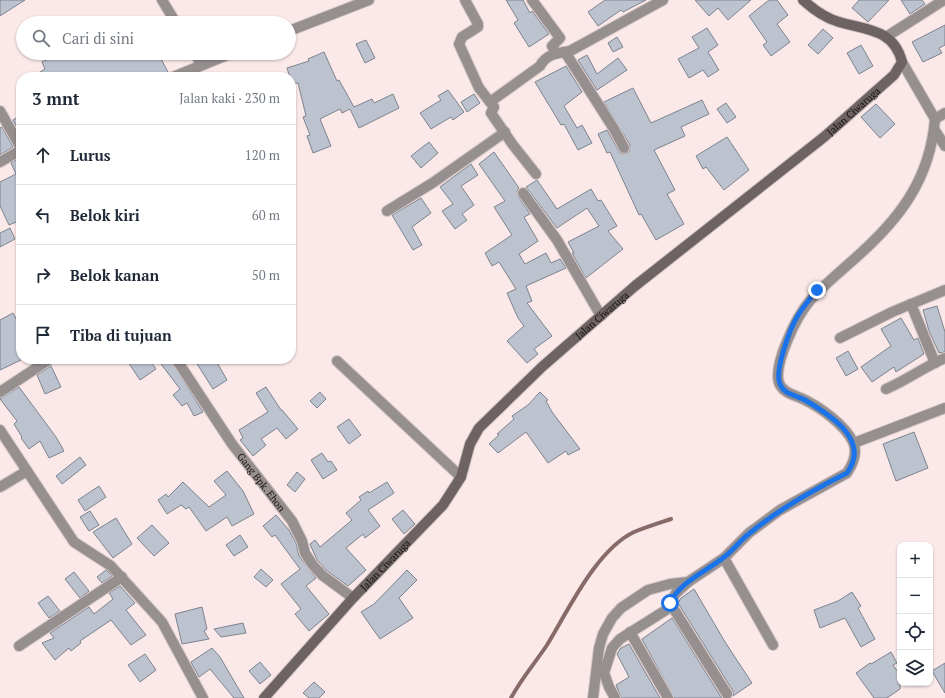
<!DOCTYPE html>
<html lang="id">
<meta charset="utf-8">
<style>
body{margin:0;font-family:"PT Serif",serif;background:#f6f6f7;color:#1f2937}
.controls{position:absolute;right:12px;bottom:12px;display:grid;overflow:hidden;border-radius:8px;box-shadow:0 1px 3px #0004}
.controls button{width:36px;height:36px;display:grid;place-items:center;padding:0;border:0;border-bottom:1px solid #e0e1e3;background:#fff;color:#1f2937;font:20px sans-serif}
.stop{position:absolute;width:12px;height:12px;margin:-9px;border:3px solid #1a73e8;border-radius:50%;background:#fff}
.stop.end{background:#1a73e8;border-color:#fff;box-shadow:0 1px 4px #0008}
.list{margin:0;padding:0;list-style:none}
h2{display:flex;justify-content:space-between;align-items:center;height:52px;margin:0;padding:0 16px;font-size:17px}
h2 small{font-size:13px;font-weight:400;color:#747a83}
.list li{display:grid;grid-template-columns:26px 1fr auto;gap:12px;align-items:center;box-sizing:border-box;height:60px;padding:0 16px;border-top:1px solid #e0e1e3}
.list b{display:block;font-size:15px;white-space:nowrap}
.list em{font-size:13px;font-style:normal;color:#747a83}
.icon{flex:none;width:22px;height:22px;fill:none;stroke:currentColor;stroke-width:2;stroke-linecap:round;stroke-linejoin:round}
.map{position:relative;flex:none;width:945px;height:698px;overflow:hidden}
.search{position:absolute;background:#fff;box-shadow:0 1px 3px #0004;left:16px;top:16px;width:280px;height:44px;display:flex;align-items:center;gap:10px;box-sizing:border-box;padding:0 14px;border-radius:22px;color:#747a83;font-size:15px}
.panel{position:absolute;background:#fff;box-shadow:0 1px 3px #0004;left:16px;top:72px;width:280px;height:292px;border-radius:16px}
.map>svg:first-child{display:block}
.lines{fill:none;stroke-linecap:round;stroke-linejoin:round}
.stream{stroke:#886b69;stroke-width:4}
.building{fill:#bcc3cf;stroke:#7d838e}
.street-casing{stroke:#d5c6c5;stroke-width:12}
.secondary-casing{stroke:#d5c6c5;stroke-width:12}
.street{stroke:#968f8f;stroke-width:10}
.secondary{stroke:#6c6362;stroke-width:10}
.route{stroke:#1a73e8;stroke-width:5}
.labels{text-anchor:middle;dominant-baseline:central;stroke-width:3;stroke-linejoin:round;paint-order:stroke}
.street-label{font-size:10px;fill:#15100f;stroke:#fdfafa}
</style>
<div class="map">
<svg width="945" height="698" viewBox="0 0 945 698">
<rect width="100%" height="100%" fill="#fae9e8"/>
<g class="lines">
<path class="stream" d="M511 698C521 679 535 663 547 645 568 611 596 550 634 532 646 527 659 523 671 519"/>
</g>
<path class="building" d="M0 0H25L0 16Z
M506 0H523L530 13 532 11 549 34 529 47 514 23 518 20Z
M605 0H646L623 12 621 10 598 26 588 12Z
M695 0H751L728 20 718 8 709 16Z
M769 0H777L788 15 777 24 790 42 771 56 763 45 767 42 749 16Z
M859 0H889L868 22 852 8Z
M901 0H922L925 4 910 14Z
M945 25V45L939 48 942 53 923 62 912 42Z
M707 28 718 45 708 52 719 70 708 77 703 70 689 78 678 59 699 48 692 37Z
M823 29 833 38 818 54 808 45Z
M617 37 623 47 613 52 608 43Z
M366 40 375 58 365 63 356 44Z
M861 45 873 66 859 74 847 53Z
M324 52 337 81 339 80 354 107 372 99 374 103 393 94 399 108 359 128 350 109 342 113 340 109 320 119 331 146 313 153 307 136 310 135 303 117 306 116 298 83 292 84 287 68 309 61 308 59Z
M61 53H158L168 72 158 77H32L45 69 42 62Z
M587 55 597 74 618 58 627 70 597 90 578 60Z
M566 66 582 92 564 106 577 128 582 125 592 143 578 150 564 124 561 125 535 82Z
M633 88 651 123 702 100 709 114 681 127 685 136 654 150 675 190 667 194 684 224 656 240 641 214 639 215 610 152 607 153 598 134 607 130 620 153 624 154 629 152 630 145 604 102Z
M448 90 464 112 453 120 451 117 431 129 420 113 441 100 438 96Z
M474 94 480 103 467 112 461 102Z
M726 103 736 117 727 123 717 109Z
M876 104 895 124 880 138 861 117Z
M21 115V135L13 120Z
M2 127 13 147 0 155V128Z
M727 137 749 170 724 190 706 167 703 169 696 156Z
M429 142 438 153 421 168 411 156Z
M494 152 519 188 517 191 518 196 530 214 524 217 538 241 519 254 525 264 546 253 551 263 560 259 566 268 526 286 532 301 527 303 552 336 534 349 538 354 527 363 507 341 524 326 518 318 507 293 516 289 499 262 492 266 485 253 512 235 494 207 505 201 479 164Z
M21 157V220L9 225 0 206V182L16 174 11 163Z
M471 164 478 175 461 186 474 205 462 214 467 220 455 229 442 211 453 204 440 187Z
M537 180 557 209 591 189 598 201 601 200 617 226 608 231 623 249 586 278 572 253H574L568 242 599 226 587 208 557 228 526 187Z
M421 198 431 213 412 227 422 245 413 250 392 215Z
M10 228 15 239 0 247V233Z
M937 306 945 332V352L939 353 929 331 923 310Z
M13 313 21 328V360L0 370V320Z
M901 318 914 340 918 338 924 354 896 372 894 367 872 382 861 367 891 346 881 329Z
M848 351 858 369 846 376 836 358Z
M126 359H149L156 369 140 380Z
M168 359H170L203 412 194 416 187 403 182 406 173 395 180 389 161 364Z
M194 359H215L227 380 213 389Z
M51 366 61 387 45 394 37 375Z
M19 387 56 437 64 451 49 458 40 441 29 449 21 438 22 437 14 424 17 421 0 399Z
M266 387 281 410H282L298 429 286 439 277 428 261 439 266 445 253 456 240 440 243 438 239 430 268 412 256 393Z
M320 392 326 399 317 408 310 401Z
M540 392 548 400 546 401 552 412 580 449 568 455 566 451 548 463 526 432 498 453 489 444 499 435 497 434 514 419 512 416 528 405Z
M349 419 361 435 349 444 337 427Z
M914 432 928 468 896 481 883 444Z
M322 453 328 462 331 461 337 470 323 479 311 460Z
M80 457 86 465 62 484 56 476Z
M227 471 243 491 254 514 232 526 227 517 206 531 189 507 186 509 181 505 167 514 158 500 166 494 168 497 183 482 209 507 226 495 214 481Z
M297 472 305 479 295 492 287 485Z
M387 482 394 493 368 510 380 526 365 538 363 534 346 548 366 570 348 586 326 570 317 560 310 544 315 540 320 547 352 520 346 513 361 500 359 497 368 491 369 493Z
M99 486 106 497 85 511 78 500Z
M403 510 415 524 404 534 392 519Z
M90 511 99 525 89 531 80 517Z
M276 515 289 530 296 543 299 556 316 578 306 586 329 614 309 631 295 614 301 609 281 584 300 569 275 535 272 537 263 526Z
M116 518 132 544 113 558 93 532Z
M152 525 169 543 154 556 137 538Z
M240 535 248 547 234 556 226 545Z
M261 569 273 580 266 587 254 577Z
M106 570 112 576 102 583 97 577Z
M407 570 417 580 399 598 413 618 380 639 361 612 374 604Z
M74 572 89 591 80 598 65 579Z
M120 586 135 603 126 610 146 635 131 645 111 620 80 641 81 643 71 651 69 648 55 660 42 643 54 638 50 633 89 607 94 614 113 599 109 593Z
M694 589 725 642 752 683 733 696V691L678 603 681 598Z
M852 592 861 606 858 608 875 639 861 647 845 618 820 628 814 610 838 601Z
M48 596 60 611 49 618 38 603Z
M202 607 207 629 204 631 209 639 182 644 175 614Z
M672 618 721 697 722 698H674L642 639Z
M243 623 246 633 221 637 214 629Z
M629 644 660 698H621L616 685 629 677 617 654 621 648Z
M212 648 220 657 244 698H234L210 669 199 677 191 662Z
M891 652 897 663 893 665 900 675V689L887 698H874L856 673 870 663 871 664Z
M145 654 156 670 140 682 128 665Z
M260 662 271 675 260 684 249 671Z
M945 663V693L932 671Z
M314 682 325 692 319 698H309L303 693Z"/>
<g class="lines">
<g class="street-casing">
<g id="street">
<path d="M162 0 176 23"/>
<path d="M465 0 478 24V27L462 37 459 44 479 88 494 107 491 113 513 145 536 174"/>
<path d="M532 0 560 38 552 46 556 53"/>
<path d="M289 31 369 0"/>
<path d="M886 37 944 0"/>
<path d="M565 52 614 129 624 148"/>
<path d="M194 53 202 65"/>
<path d="M173 77 232 53"/>
<path d="M490 102 540 66C546 54 558 53 570 51L663 0"/>
<path d="M0 111 21 148"/>
<path d="M935 119 945 113"/>
<path d="M934 129 945 146"/>
<path d="M0 162 21 150"/>
<path d="M523 193 557 240 601 316"/>
<path d="M387 211 434 182 505 132"/>
<path d="M911 304 935 363"/>
<path d="M840 338 892 312 945 290"/>
<path id="s1" d="M176 359 232 444 292 521 302 541 305 553 312 564 322 575 353 598"/>
<path d="M337 361 461 477"/>
<path d="M886 389C907 380 924 367 945 358"/>
<path d="M0 392 50 359"/>
<path d="M0 430 74 542 111 566 162 622 203 698"/>
<path d="M854 443 945 408"/>
<path d="M0 487 27 471"/>
<path d="M724 558 773 645"/>
<path d="M670 603 727 694"/>
<path d="M630 632 668 698"/>
<path d="M19 646 122 577"/>
<path d="M593 698 599 648 603 634 612 618 621 608 648 590 670 584 688 582 724 558 749 533 780 510 847 473C853 464 858 453 853 442 845 425 820 407 803 399 795 395 785 394 780 385 774 374 783 350 788 339 804 299 822 288 852 261 898 221 930 181 935 119L902 62"/>
<path d="M615 698 609 687 604 673 612 648 620 639 666 610 676 593 688 582"/>
</g>
</g>
<g class="secondary-casing">
<g id="secondary">
<path id="s2" d="M264 698 353 598 443 505 461 477 470 444 479 428 543 366 635 286 824 137 894 75 902 62C894 29 866 30 839 22 825 18 814 10 803 0"/>
</g>
</g>
<use href="#street" class="street"/>
<use href="#secondary" class="secondary"/>
</g>
<g class="lines">
<path class="route" d="M670 603C680 582 705 572 723 558 733 551 740 540 750 533 779 509 813 490 847 473 871 440 830 415 805 400 796 395 784 395 780 384 774 371 790 329 797 317 802 308 810 299 817 290"/>
</g>
<g class="labels">
<g class="street-label">
<text stroke="none"><textPath href="#s2" startOffset="840">Jalan Ciwaruga</textPath></text>
<text stroke="none"><textPath href="#s2" startOffset="516">Jalan Ciwaruga</textPath></text>
<text stroke="none"><textPath href="#s1" startOffset="150">Gang Bpk. Ehon</textPath></text>
<text stroke="none"><textPath href="#s2" startOffset="180">Jalan Ciwaruga</textPath></text>
</g>
</g>
</svg>
<div class="controls">
<button>+</button>
<button>−</button>
<button><svg class="icon" aria-label="locate" viewBox="0 0 24 24"><circle cx="12" cy="12" r="6"/><path d="M12 2v4M12 18v4M2 12h4M18 12h4"/></svg></button>
<button><svg class="icon" aria-label="layers" viewBox="0 0 24 24"><path d="M12 4l9 5-9 5-9-5zM3 14l9 5 9-5"/></svg></button>
</div>
<div class="stop" style="left:670px;top:603px"></div>
<div class="stop end" style="left:817px;top:290px"></div>
<div class="search"><svg class="icon" aria-label="search" viewBox="0 0 24 24"><circle cx="10" cy="10" r="6"/><path d="M15 15l6 6"/></svg>Cari di sini</div>
<section class="panel">
<h2>3 mnt<small>Jalan kaki · 230 m</small></h2>
<ul class="list">
<li><svg class="icon" aria-label="ahead" viewBox="0 0 24 24"><path d="M12 20V5M6 11l6-6 6 6"/></svg><div><b>Lurus</b></div><em>120 m</em></li>
<li><svg class="icon" aria-label="left" viewBox="0 0 24 24"><path d="M17 20v-9H6M10 6l-5 5 5 5"/></svg><div><b>Belok kiri</b></div><em>60 m</em></li>
<li><svg class="icon" aria-label="right" viewBox="0 0 24 24"><path d="M7 20v-9h11M14 6l5 5-5 5"/></svg><div><b>Belok kanan</b></div><em>50 m</em></li>
<li><svg class="icon" aria-label="arrive" viewBox="0 0 24 24"><path d="M6 21V4h12l-3 4 3 4H6"/></svg><div><b>Tiba di tujuan</b></div></li>
</ul>
</section>
</div>
